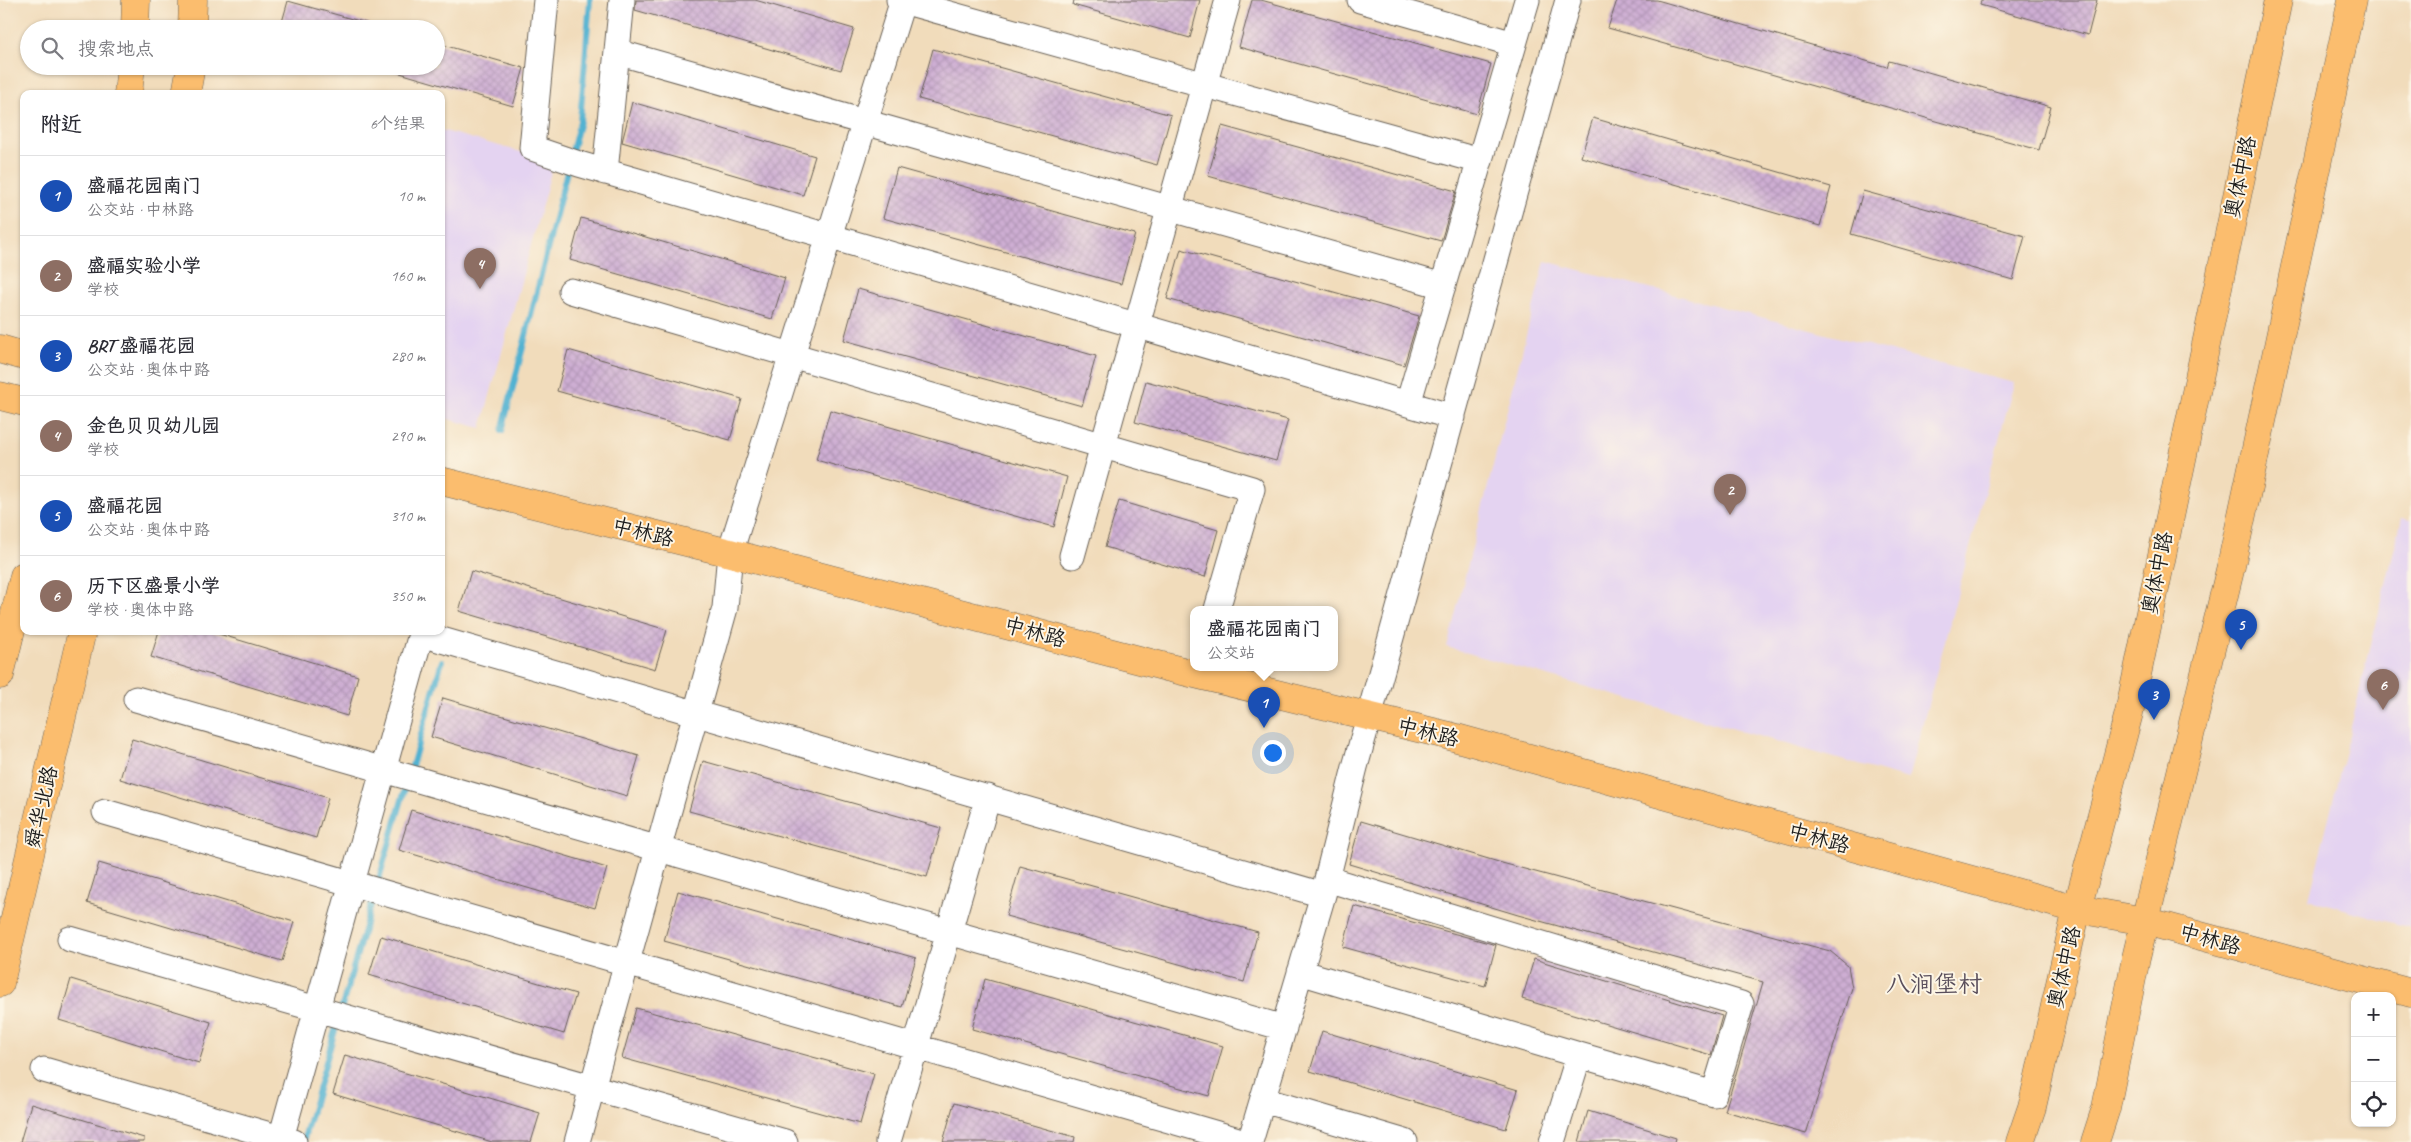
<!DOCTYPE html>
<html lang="zh">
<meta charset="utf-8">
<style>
body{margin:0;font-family:Caveat,"LXGW WenKai TC",sans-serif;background:#f7f7f7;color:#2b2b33}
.controls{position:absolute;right:15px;bottom:15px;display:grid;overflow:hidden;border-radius:10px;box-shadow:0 1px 4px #0004}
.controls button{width:45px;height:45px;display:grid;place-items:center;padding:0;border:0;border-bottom:1px solid #e1e1e2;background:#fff;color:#2b2b33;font:25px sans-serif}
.you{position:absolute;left:1272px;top:752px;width:18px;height:18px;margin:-12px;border:4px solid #fff;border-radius:50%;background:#1a73e8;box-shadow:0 0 0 8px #1a73e833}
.badge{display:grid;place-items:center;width:32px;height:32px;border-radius:50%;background:#c8321e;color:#fff;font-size:16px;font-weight:700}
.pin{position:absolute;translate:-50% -41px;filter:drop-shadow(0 1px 2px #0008)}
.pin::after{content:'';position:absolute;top:26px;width:18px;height:15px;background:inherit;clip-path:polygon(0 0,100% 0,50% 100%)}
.popup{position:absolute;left:1190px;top:606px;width:148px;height:65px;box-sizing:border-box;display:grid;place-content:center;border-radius:10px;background:#fff;filter:drop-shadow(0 1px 4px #0005);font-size:16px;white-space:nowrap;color:#7c7c81}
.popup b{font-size:19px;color:#2b2b33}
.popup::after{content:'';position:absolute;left:50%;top:100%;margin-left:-10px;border:10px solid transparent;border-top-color:#fff}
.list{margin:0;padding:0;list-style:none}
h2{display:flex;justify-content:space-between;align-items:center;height:65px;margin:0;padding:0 20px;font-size:21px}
h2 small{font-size:16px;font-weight:400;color:#7c7c81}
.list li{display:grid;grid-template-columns:32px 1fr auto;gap:15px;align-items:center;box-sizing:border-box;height:80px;padding:0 20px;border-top:1px solid #e1e1e2}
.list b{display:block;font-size:19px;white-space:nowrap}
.list p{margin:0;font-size:16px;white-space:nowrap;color:#7c7c81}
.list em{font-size:16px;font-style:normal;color:#7c7c81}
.icon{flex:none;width:28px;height:28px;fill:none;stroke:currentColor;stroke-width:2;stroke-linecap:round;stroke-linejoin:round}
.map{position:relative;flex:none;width:2411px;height:1142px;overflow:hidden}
.search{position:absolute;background:#fff;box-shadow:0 1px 4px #0004;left:20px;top:20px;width:425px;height:55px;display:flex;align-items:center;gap:12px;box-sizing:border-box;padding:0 18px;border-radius:28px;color:#7c7c81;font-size:19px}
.panel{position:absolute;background:#fff;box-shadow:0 1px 4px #0004;left:20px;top:90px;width:425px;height:545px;border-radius:10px}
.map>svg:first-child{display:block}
.built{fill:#e4d3f1}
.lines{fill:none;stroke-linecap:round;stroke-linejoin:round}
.stream{stroke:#53b2d1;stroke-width:6}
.building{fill:url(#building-cross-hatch)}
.minor-casing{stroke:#675f54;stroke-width:27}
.major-casing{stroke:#675f54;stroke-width:29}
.minor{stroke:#fff;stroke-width:25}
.major{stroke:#fbbd6e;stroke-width:28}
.labels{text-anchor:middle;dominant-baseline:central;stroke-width:4;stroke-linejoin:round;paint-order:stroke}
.street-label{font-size:21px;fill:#1c1c1c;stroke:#fcf5e5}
.quarter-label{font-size:24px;fill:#5a4f5c;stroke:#fcf5e5}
</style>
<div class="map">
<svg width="2411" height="1142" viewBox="0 0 2411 1142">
<defs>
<pattern id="building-cross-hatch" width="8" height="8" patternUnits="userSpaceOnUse" patternTransform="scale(1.25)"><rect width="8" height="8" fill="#ceaed3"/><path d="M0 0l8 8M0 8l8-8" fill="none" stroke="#b095b5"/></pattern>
</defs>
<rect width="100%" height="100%" fill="#fcf5e5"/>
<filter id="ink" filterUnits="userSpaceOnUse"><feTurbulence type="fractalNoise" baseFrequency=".02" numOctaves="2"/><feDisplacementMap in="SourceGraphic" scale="10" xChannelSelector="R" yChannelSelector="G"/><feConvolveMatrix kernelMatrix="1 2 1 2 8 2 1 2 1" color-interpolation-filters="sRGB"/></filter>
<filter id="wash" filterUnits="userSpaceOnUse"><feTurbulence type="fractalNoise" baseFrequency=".0096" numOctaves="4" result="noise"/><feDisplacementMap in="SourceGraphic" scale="20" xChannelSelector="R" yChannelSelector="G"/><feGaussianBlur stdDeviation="1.12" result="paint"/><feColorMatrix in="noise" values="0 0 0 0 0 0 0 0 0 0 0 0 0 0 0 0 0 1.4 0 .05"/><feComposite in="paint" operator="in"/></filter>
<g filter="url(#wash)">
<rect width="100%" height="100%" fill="#f1dcbb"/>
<path class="built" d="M441 130 554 161 481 428 441 417Z
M1545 261 2014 383 1908 779 1447 647Z
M2402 518 2411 520V928L2309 899Z"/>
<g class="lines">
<path class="stream" d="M571 155 580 121 590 0
M502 431 568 167
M410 773 442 661
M377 886 407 782
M341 1010 374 895
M303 1142 338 1020"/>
</g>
<g id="blocks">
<path class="building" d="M636 0H755L854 29 841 70 635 10Z
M1074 0H1200L1190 38 1073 5Z
M1252 0H1261L1491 64 1477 114 1239 47Z
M1617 0H1657L1887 67 1889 61 2051 107 2039 150 1608 28Z
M1981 0H2097L2088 35 1980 5Z
M288 1 370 24 369 29H280Z
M436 43 524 68 513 106 393 71 394 66H436Z
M933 49 1171 115 1157 165 919 99Z
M632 102 815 156 803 195 622 142Z
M1593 118 1831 187 1820 226 1581 157Z
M1222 126 1456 191 1441 241 1208 176Z
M897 168 1135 234 1121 284 883 218Z
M1863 191 2025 236 2013 280 1851 234Z
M581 218 785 278 772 319 570 260Z
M1181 249 1419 316 1404 365 1167 299Z
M858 289 1096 356 1082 406 844 340Z
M568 350 742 399 730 440 557 391Z
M1146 381 1288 420 1276 461 1135 422Z
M830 410 1067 477 1054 527 816 460Z
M1119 501 1218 530 1205 577 1105 547Z
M471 571 667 630 655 669 459 611Z
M159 631H209L358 676 347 716 151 657Z
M443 698 639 756 627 796 431 737Z
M132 739 328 798 316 838 120 779Z
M703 761 941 828 927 877 689 811Z
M411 810 607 868 595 908 399 850Z
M1361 821 1502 863 1830 951 1848 966 1852 988 1806 1134 1725 1111 1763 982 1518 915 1349 864Z
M99 863 294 922 282 961 87 903Z
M1020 866 1258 932 1244 982 1006 916Z
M678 891 916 958 902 1007 664 941Z
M1354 906 1496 945 1485 986 1343 947Z
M381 936 576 994 564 1034 369 975Z
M1534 959 1722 1016 1711 1055 1522 999Z
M71 979 211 1022 199 1063 59 1020Z
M985 979 1223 1046 1209 1096 972 1029Z
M636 1008 874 1074 860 1124 622 1058Z
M1322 1031 1518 1090 1506 1129 1310 1071Z
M345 1055 540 1113 531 1142H492L333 1094Z
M954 1103 1075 1137 1074 1142H943Z
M31 1104 144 1138V1142H20Z
M1588 1111 1676 1138 1675 1142H1579Z"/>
</g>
</g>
<g filter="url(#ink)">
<use href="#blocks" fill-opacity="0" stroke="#675f54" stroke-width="1"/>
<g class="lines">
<g class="minor-casing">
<path id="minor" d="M546 0 532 148 579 164 1453 417
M899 0 1480 161
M1360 0 1514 44
M617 52 1443 286
M605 172 622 0
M571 291 1252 489 1217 609
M1408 404 1527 0
M1072 556 1228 0
M136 699 1284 1028
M105 812 1245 1142
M1327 879 1741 1004 1714 1094 1579 1055
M70 939 785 1142
M1300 972 1579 1055 1552 1142
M44 1070 294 1142
M1263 1100 1405 1142
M280 1142 421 634 1323 895
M577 1142 725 608 730 553 903 0
M888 1142 988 797
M1250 1142 1323 895 1355 767 1568 0"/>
</g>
<g class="major-casing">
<path id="major" d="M135 29 136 0
M192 29 193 0
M128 94 131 66
M186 94 191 66
M0 349 24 356
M0 396 24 402
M441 481 730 553 1170 668 1446 735 2077 909 2145 921 2411 993
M0 675 24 576
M0 983 82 631
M2020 1142 2032 1107 2077 909 2129 713 2278 0
M2095 1142 2106 1108 2136 958 2231 566 2352 0"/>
</g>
<use href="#minor" class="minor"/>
<use href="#major" class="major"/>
</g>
</g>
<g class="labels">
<g class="street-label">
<text transform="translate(2240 177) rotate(-78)">奥体中路</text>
<text transform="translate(643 532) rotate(14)">中林路</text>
<text transform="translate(2157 573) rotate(-79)">奥体中路</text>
<text transform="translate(1035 632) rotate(15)">中林路</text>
<text transform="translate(1428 732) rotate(14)">中林路</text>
<text transform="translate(41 807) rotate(-77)">舜华北路</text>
<text transform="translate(1819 838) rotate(15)">中林路</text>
<text transform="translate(2210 939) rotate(16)">中林路</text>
<text transform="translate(2064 967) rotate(-77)">奥体中路</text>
</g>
<g class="quarter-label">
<text x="1934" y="984">八涧堡村</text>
</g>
</g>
</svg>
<div class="controls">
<button>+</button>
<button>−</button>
<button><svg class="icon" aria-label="locate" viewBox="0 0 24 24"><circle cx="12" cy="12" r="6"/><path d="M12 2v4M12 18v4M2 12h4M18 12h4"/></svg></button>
</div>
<div class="you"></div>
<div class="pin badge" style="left:1264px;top:728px;background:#1a4fb4">1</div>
<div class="popup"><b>盛福花园南门</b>公交站</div>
<div class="pin badge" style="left:1730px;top:515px;background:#8d6e63">2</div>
<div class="pin badge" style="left:2154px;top:720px;background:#1a4fb4">3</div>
<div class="pin badge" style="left:480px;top:289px;background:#8d6e63">4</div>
<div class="pin badge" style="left:2241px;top:650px;background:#1a4fb4">5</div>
<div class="pin badge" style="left:2383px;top:710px;background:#8d6e63">6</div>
<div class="search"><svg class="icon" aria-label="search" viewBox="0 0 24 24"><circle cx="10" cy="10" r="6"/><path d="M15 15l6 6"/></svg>搜索地点</div>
<section class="panel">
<h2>附近<small>6个结果</small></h2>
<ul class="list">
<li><span class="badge" style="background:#1a4fb4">1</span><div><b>盛福花园南门</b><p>公交站 · 中林路</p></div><em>10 m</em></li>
<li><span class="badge" style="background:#8d6e63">2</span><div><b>盛福实验小学</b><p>学校</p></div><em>160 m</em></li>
<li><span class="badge" style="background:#1a4fb4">3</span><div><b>BRT 盛福花园</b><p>公交站 · 奥体中路</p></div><em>280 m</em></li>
<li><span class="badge" style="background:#8d6e63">4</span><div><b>金色贝贝幼儿园</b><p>学校</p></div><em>290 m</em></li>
<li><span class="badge" style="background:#1a4fb4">5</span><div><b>盛福花园</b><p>公交站 · 奥体中路</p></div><em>310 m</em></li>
<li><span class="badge" style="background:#8d6e63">6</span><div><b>历下区盛景小学</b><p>学校 · 奥体中路</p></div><em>350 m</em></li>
</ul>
</section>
</div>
